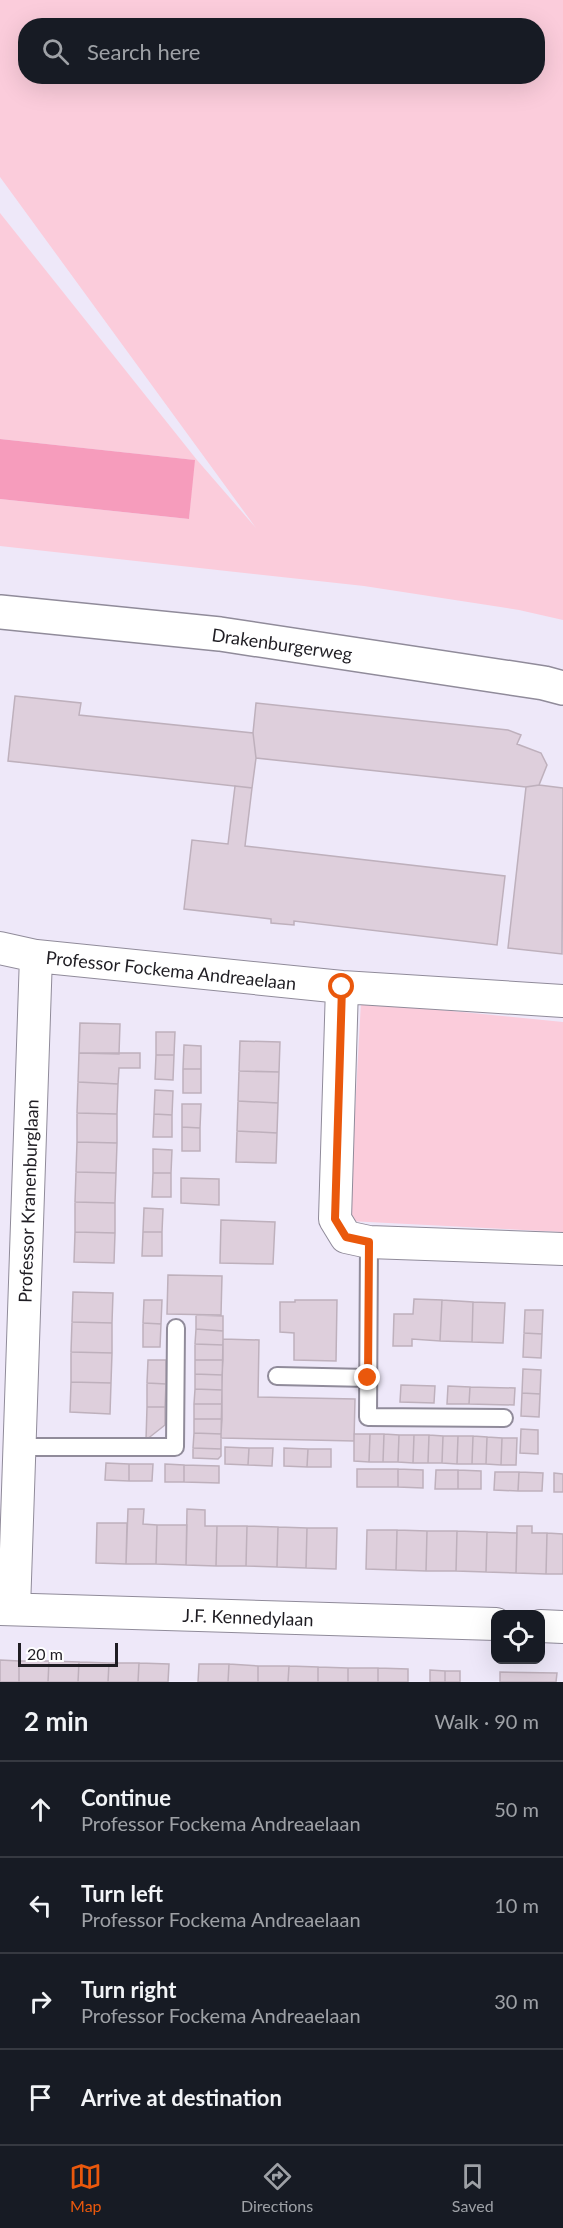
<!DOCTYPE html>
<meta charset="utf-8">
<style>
body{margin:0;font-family:Lato,sans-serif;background:#20242c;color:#f1f3f6}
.controls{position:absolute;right:18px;bottom:18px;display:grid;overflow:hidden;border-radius:12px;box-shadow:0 6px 24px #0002}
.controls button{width:54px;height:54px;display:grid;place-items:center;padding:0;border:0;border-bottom:2px solid #363941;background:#171b24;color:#f1f3f6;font:30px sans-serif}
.scale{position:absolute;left:18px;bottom:15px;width:100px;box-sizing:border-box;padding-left:6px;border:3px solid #1f1d23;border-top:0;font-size:16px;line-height:21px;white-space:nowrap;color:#1f1d23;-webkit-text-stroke:4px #fff;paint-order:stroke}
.stop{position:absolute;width:18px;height:18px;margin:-14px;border:4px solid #ea580c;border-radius:50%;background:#fff}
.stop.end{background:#ea580c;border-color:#fff;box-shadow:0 2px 6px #0008}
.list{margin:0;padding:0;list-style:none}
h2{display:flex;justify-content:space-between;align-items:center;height:78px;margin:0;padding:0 24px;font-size:26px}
h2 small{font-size:20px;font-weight:400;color:#9ea1a6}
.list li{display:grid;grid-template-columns:39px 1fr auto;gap:18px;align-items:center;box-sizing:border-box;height:96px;padding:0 24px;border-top:2px solid #363941}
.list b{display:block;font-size:22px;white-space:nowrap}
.list p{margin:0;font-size:20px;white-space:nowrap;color:#9ea1a6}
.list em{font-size:20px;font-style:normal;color:#9ea1a6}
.icon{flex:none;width:33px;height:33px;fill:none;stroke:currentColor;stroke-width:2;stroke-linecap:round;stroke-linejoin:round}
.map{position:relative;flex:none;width:563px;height:1682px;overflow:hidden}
.search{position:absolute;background:#171b24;box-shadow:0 6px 24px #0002;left:18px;right:18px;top:18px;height:66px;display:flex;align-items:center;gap:15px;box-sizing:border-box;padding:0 21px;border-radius:24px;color:#9ea1a6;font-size:22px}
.sheet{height:462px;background:#171b24}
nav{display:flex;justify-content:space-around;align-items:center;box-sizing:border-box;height:84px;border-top:2px solid #363941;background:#171b24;font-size:16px;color:#9ea1a6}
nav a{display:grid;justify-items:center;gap:3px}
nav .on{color:#ea580c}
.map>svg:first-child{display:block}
.green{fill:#fbccdb;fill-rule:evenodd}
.forest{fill:#f69cbc}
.building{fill:#decfdc;stroke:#beb0bc;stroke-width:1.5}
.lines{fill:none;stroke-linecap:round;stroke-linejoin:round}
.lane-casing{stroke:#908b9a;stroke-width:20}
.street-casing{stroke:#908b9a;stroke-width:34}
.secondary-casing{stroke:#908b9a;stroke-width:36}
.lane{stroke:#fff;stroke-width:16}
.street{stroke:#fff;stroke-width:32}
.secondary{stroke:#fff;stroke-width:33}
.route{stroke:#ea580c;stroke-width:8}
.labels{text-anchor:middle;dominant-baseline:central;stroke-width:4.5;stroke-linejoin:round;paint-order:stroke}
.street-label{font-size:18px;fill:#1f1d23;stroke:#fff}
</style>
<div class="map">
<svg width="563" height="1682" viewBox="0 0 563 1682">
<rect width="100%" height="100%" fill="#eee8f9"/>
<path class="green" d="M0 0H563V620L519 610 364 586 0 546V499L189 519 194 460 0 439V213L197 460 256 528 0 177ZM26 26H538V76H26Z
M361 1002 563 1022V1232L349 1221Z"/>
<path class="forest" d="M0 439 195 460 189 519 0 499Z"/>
<path class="building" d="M15 696 81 703 79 715 253 733 256 758 252 788 8 761Z
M256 703 508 730 521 735 517 744 541 753 547 765 539 785 526 787 256 758 253 733Z
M539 785 563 788 562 954 508 948 526 787Z
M235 786 252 788 245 846 505 876 497 945 294 921V925L271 923V919L184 909 192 840 228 844Z
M80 1023 120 1024 119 1054 79 1053Z
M156 1032H175L174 1055H156Z
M240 1041 280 1042 279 1072 239 1071Z
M184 1045 201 1046V1069H183Z
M79 1053H140V1068H119L118 1084 78 1082Z
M156 1055H174L173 1080 155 1079Z
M183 1069H201V1093H183Z
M239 1071 279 1072 278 1103 238 1101Z
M78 1082 118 1084 117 1114 77 1113Z
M155 1090 173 1091 172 1115 154 1114Z
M238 1101 278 1103 277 1133 237 1131Z
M182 1104H201L200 1128 182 1127Z
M77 1113 117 1114V1143L77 1142Z
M154 1114 172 1115V1137H153Z
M182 1127 200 1128V1151H182Z
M237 1131 277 1133 276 1163 236 1162Z
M77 1142 117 1143 116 1173 76 1172Z
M153 1149 172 1150 171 1173H153Z
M76 1172 116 1173 115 1203 75 1202Z
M153 1173H171V1197H152Z
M181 1178 219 1179V1205L181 1203Z
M75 1202 115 1203V1233L75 1232Z
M144 1208 163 1209 162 1232H143Z
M221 1220 275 1222 273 1264 220 1263Z
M75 1232 115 1233 114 1263 74 1262Z
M143 1232H162V1256H142Z
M168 1275 222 1276 221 1315 167 1314Z
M73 1292 113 1293 112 1323 72 1322Z
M414 1299 442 1300 440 1341 412 1339V1346H393L394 1314H413Z
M144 1300H162L161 1324 143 1323Z
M295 1300H337L336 1361 294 1360V1333L280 1332V1302H295Z
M442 1300 473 1302 472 1342 440 1341Z
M473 1302 505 1303 503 1343 472 1342Z
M525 1310H543L542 1334 524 1333Z
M196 1315 223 1316V1331L196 1329Z
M72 1322 112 1323V1353L71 1352Z
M143 1323 161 1324 160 1347H143Z
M196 1329 223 1331V1345L195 1344Z
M524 1333 542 1334 541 1358 523 1357Z
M223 1339 259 1340 258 1397 355 1399 354 1441 221 1438Z
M195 1344 223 1345V1360H195Z
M71 1352 112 1353 111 1383 71 1382Z
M148 1360H166V1384L147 1383Z
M195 1360H223L222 1375 195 1374Z
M523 1369 541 1370 540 1394 522 1393Z
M195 1374 222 1375V1390L195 1389Z
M71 1382 111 1383 110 1414 70 1412Z
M147 1383 166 1384 165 1407H147Z
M401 1385 435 1386 434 1403 400 1402Z
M448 1386 470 1387 469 1404H447Z
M470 1387 515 1388 514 1405 469 1404Z
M195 1389 222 1390V1404H194Z
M522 1393 540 1394 539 1417 521 1416Z
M194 1404H222V1419H194Z
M147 1407H165V1425L146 1440Z
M194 1419H222L221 1434 194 1433Z
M521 1429 538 1430V1454L520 1453Z
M194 1433 221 1434V1449L193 1448Z
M354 1434H370L369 1462 354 1461Z
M370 1434H384L383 1462H369Z
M384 1434 399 1435 398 1462H383Z
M399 1435H414L413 1463 398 1462Z
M414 1435H429L428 1463H413Z
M429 1435 443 1436 442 1463H428Z
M443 1436H458L457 1464 442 1463Z
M458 1436H473L472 1464H457Z
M473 1436 487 1437 486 1464H472Z
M487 1437 502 1438 501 1465 486 1464Z
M502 1438H517L516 1465H501Z
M225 1447 249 1448 248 1465 225 1464Z
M193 1448 221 1449V1456L218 1459 193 1458Z
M249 1448H273L272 1466 248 1465Z
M284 1448 308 1449 307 1467 284 1466Z
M308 1449H331V1467H307Z
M106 1463 129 1464V1481L105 1480Z
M129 1464H153L152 1481H129Z
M165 1464 184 1465V1482H165Z
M184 1465 219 1466V1483L184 1482Z
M357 1469H398V1487H357Z
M398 1469 423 1470V1488L398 1487Z
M436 1470H458V1489H435Z
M458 1470 481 1471V1489H458Z
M495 1472H519L518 1491 494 1490Z
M519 1472 543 1473 542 1491H518Z
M554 1473 563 1474V1492H554Z
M128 1509H144L143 1524 157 1525 156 1564H126Z
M187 1509 205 1510V1526H217L216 1566 186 1565Z
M97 1523H127L126 1564 96 1563Z
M157 1525H187L186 1565 156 1564Z
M217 1526H247L246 1566H216Z
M247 1526 278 1527 277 1567 246 1566Z
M517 1526H532V1533H547L546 1574 516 1573Z
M278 1527 307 1528 306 1568 277 1567Z
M307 1528H337L336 1569 306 1568Z
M367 1530H397L396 1570 366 1569Z
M397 1530 427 1531 426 1571 396 1570Z
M427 1531H457L456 1571H426Z
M457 1531 487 1532 486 1572 456 1571Z
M487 1532 517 1533 516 1573 486 1572Z
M547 1533 563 1534V1574H546Z
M0 1660 19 1661V1682H0Z
M19 1661H49L48 1682H19Z
M49 1661 79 1662 78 1682H48Z
M79 1662 109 1663 108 1682H78Z
M109 1663H139L138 1682H108Z
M139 1663 169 1664 168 1682H138Z
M199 1664H229L228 1682H198Z
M229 1664 258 1666V1682H228Z
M258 1666H289L288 1682H258Z
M289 1666 318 1667V1682H288Z
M318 1667 348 1668V1682H318Z
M348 1668H378V1682H348Z
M378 1668 408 1669V1682H378Z
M430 1670 445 1671V1682H430Z
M445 1671H460V1682H445Z
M500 1672 557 1673 556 1682H500Z"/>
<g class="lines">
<g class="lane-casing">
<path id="lane" d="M369 1242 368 1417 504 1418
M277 1376 368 1378
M19 1447H175L176 1328"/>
</g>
<g class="street-casing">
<path id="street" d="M0 948 36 956 342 987 563 1001
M342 987 335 1219 346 1237 369 1242 563 1249
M0 1609 496 1624
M14 1609 36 956
M540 1626 563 1627"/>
</g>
<g class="secondary-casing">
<path id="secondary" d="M0 612 220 634 544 683 563 688"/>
</g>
<use href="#lane" class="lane"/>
<use href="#street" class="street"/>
<use href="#secondary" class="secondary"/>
</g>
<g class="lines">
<path class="route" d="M342 987 335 1219 346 1237 369 1242 368 1378"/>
</g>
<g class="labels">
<g class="street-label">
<text transform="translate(282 644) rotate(8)">Drakenburgerweg</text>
<text transform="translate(171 970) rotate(6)">Professor Fockema Andreaelaan</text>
<text transform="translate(28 1201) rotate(-88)">Professor Kranenburglaan</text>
<text transform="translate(248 1617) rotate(2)">J.F. Kennedylaan</text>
</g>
</g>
</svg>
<div class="controls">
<button><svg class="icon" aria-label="locate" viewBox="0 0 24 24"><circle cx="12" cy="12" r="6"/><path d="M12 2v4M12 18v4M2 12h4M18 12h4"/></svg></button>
</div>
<div class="scale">20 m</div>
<div class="stop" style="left:342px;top:987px"></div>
<div class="stop end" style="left:368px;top:1378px"></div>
<div class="search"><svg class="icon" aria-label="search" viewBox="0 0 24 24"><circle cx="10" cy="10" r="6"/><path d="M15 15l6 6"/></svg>Search here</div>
</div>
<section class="sheet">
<h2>2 min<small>Walk · 90 m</small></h2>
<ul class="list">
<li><svg class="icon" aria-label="ahead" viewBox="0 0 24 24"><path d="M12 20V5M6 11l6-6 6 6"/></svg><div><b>Continue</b><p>Professor Fockema Andreaelaan</p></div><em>50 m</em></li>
<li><svg class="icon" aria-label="left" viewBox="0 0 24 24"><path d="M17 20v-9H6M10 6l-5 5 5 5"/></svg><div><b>Turn left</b><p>Professor Fockema Andreaelaan</p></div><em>10 m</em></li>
<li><svg class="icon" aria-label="right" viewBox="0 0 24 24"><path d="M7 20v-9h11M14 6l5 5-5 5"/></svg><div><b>Turn right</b><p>Professor Fockema Andreaelaan</p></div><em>30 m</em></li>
<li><svg class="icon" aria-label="arrive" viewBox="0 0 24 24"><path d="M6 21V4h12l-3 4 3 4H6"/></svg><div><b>Arrive at destination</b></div></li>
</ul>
</section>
<nav>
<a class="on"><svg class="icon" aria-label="map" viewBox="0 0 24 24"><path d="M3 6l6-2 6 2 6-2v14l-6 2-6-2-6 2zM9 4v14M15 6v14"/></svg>Map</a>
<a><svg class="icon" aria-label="directions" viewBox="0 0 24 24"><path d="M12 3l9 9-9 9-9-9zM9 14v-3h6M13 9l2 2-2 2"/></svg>Directions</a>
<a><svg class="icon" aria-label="saved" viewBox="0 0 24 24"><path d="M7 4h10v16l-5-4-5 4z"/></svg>Saved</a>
</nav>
